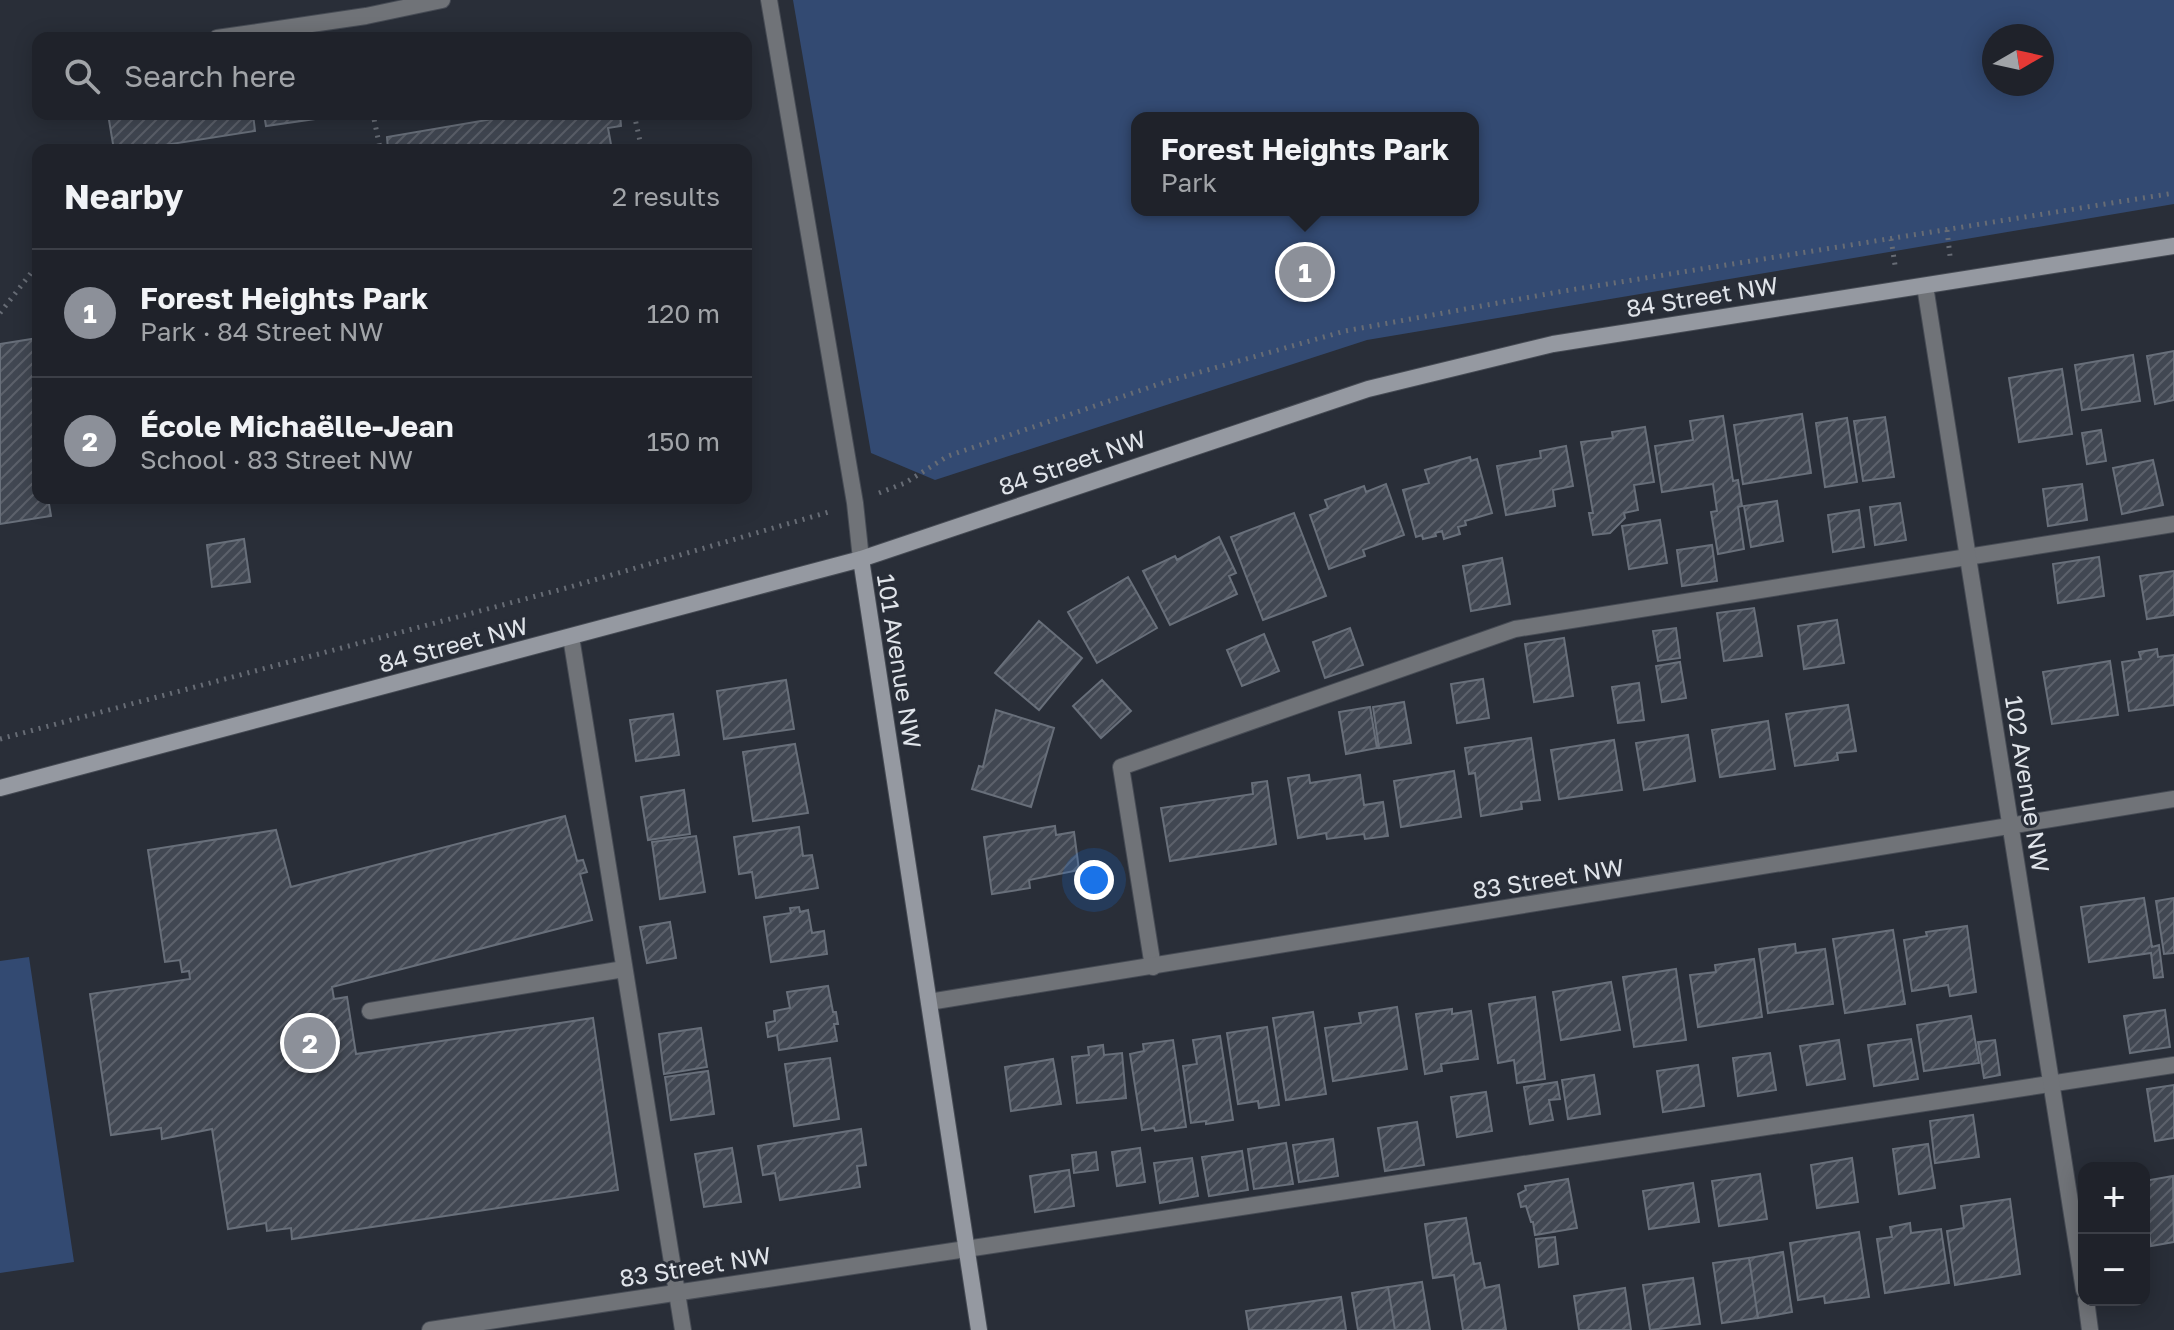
<!DOCTYPE html>
<meta charset="utf-8">
<style>
body{margin:0;font-family:"Golos Text",sans-serif;background:#272a32;color:#f1f3f6}
.controls{position:absolute;right:24px;bottom:24px;display:grid;overflow:hidden;border-radius:16px;box-shadow:0 4px 20px #0003}
.controls button{width:72px;height:72px;display:grid;place-items:center;padding:0;border:0;border-bottom:2px solid #3c3f47;background:#1f222a;color:#f1f3f6;font:40px sans-serif}
.compass{position:absolute;left:1982px;top:24px;width:72px;height:72px;border-radius:50%;background:#1f222a;box-shadow:0 4px 20px #0003;rotate:81deg}
.you{position:absolute;left:1094px;top:880px;width:28px;height:28px;margin:-20px;border:6px solid #fff;border-radius:50%;background:#1a73e8;box-shadow:0 0 0 12px #1a73e833}
.badge{display:grid;place-items:center;width:52px;height:52px;border-radius:50%;background:#8c9099;color:#fff;font-size:26px;font-weight:700}
.pin{position:absolute;translate:-50% -50%;border:4px solid #fff;box-shadow:0 2px 8px #0006}
.popup{position:absolute;left:1131px;top:112px;width:348px;height:104px;box-sizing:border-box;display:grid;place-content:center;border-radius:16px;background:#1f222a;filter:drop-shadow(0 2px 6px #0005);font-size:26px;white-space:nowrap;color:#a1a4a8}
.popup b{font-size:30px;color:#f1f3f6}
.popup::after{content:'';position:absolute;left:50%;top:100%;margin-left:-16px;border:16px solid transparent;border-top-color:#1f222a}
.list{margin:0;padding:0;list-style:none}
h2{display:flex;justify-content:space-between;align-items:center;height:104px;margin:0;padding:0 32px;font-size:34px}
h2 small{font-size:26px;font-weight:400;color:#a1a4a8}
.list li{display:grid;grid-template-columns:52px 1fr auto;gap:24px;align-items:center;box-sizing:border-box;height:128px;padding:0 32px;border-top:2px solid #3c3f47}
.list b{display:block;font-size:30px;white-space:nowrap}
.list p{margin:0;font-size:26px;white-space:nowrap;color:#a1a4a8}
.list em{font-size:26px;font-style:normal;color:#a1a4a8}
.icon{flex:none;width:44px;height:44px;fill:none;stroke:currentColor;stroke-width:2;stroke-linecap:round;stroke-linejoin:round}
.map{position:relative;flex:none;width:2174px;height:1330px;overflow:hidden}
.search{position:absolute;background:#1f222a;box-shadow:0 4px 20px #0003;left:32px;top:32px;width:720px;height:88px;display:flex;align-items:center;gap:20px;box-sizing:border-box;padding:0 28px;border-radius:16px;color:#a1a4a8;font-size:30px}
.panel{position:absolute;background:#1f222a;box-shadow:0 4px 20px #0003;left:32px;top:144px;width:720px;height:360px;border-radius:16px}
.map>svg:first-child{display:block}
.park{fill:#334a72;fill-rule:evenodd}
.building{fill:url(#building-hatch);stroke:#686f7a;stroke-width:2}
.lines{fill:none;stroke-linecap:round;stroke-linejoin:round}
.lane-casing{stroke:#464b54;stroke-width:18}
.street-casing{stroke:#464b54;stroke-width:18}
.secondary-casing{stroke:#464b54;stroke-width:18}
.path{stroke:#676c75;stroke-width:5;stroke-dasharray:2 6;stroke-linecap:butt}
.lane{stroke:#707378;stroke-width:16}
.street{stroke:#707378;stroke-width:16}
.secondary{stroke:#9599a1;stroke-width:16}
.labels{text-anchor:middle;dominant-baseline:central;stroke-width:6;stroke-linejoin:round;paint-order:stroke}
.street-label{font-size:24px;fill:#e0e4ea;stroke:#292e38}
</style>
<div class="map">
<svg width="2174" height="1330" viewBox="0 0 2174 1330">
<defs>
<pattern id="building-hatch" width="6" height="6" patternUnits="userSpaceOnUse" patternTransform="scale(2)"><rect width="6" height="6" fill="#414752"/><path d="M-1 1l2-2M0 6l6-6M5 7l2-2" fill="none" stroke="#5c616b"/></pattern>
</defs>
<rect width="100%" height="100%" fill="#292e38"/>
<path class="park" d="M793 0H2174V204L1367 340 935 480 871 453ZM1994 36H2042V84H1994ZM1137 118H1473V210H1137Z
M29 957 74 1262 0 1273V961Z"/>
<path class="building" d="M108 114H253L255 131 133 150H114Z
M264 114H350L266 126Z
M522 114H620L621 126 608 128 612 150H388L387 137Z
M38 338V498H48L51 516 0 524V344Z
M2174 351V400L2155 404 2147 356Z
M2133 355 2140 401 2082 410 2075 365Z
M2062 369 2072 434 2019 442 2009 378Z
M1802 414 1811 473 1743 484 1734 425Z
M1723 416 1733 481 1738 480 1742 506 1738 507 1744 549 1718 554 1711 512 1717 511 1713 484 1662 492 1655 446 1693 440 1690 421Z
M1885 417 1894 477 1863 481 1854 421Z
M1847 418 1857 482 1825 487 1816 423Z
M1645 427 1654 482 1634 485 1638 510 1624 513 1625 518 1610 533 1593 535 1589 513H1593L1581 442 1613 438 1612 432Z
M2101 430 2106 461 2087 464 2082 433Z
M1566 446 1573 486 1553 490 1555 506 1506 515 1497 466 1541 458 1540 451Z
M1470 457 1471 461 1477 459 1492 513 1465 521 1466 525 1458 527 1460 534 1444 539 1442 531 1435 533 1436 536 1423 539 1422 535 1416 537 1403 490 1429 483 1425 470Z
M2153 460 2163 505 2122 514 2113 468Z
M1386 484 1404 535 1363 550 1365 556 1329 569 1310 515 1328 508 1325 500 1364 486 1366 492Z
M2082 484 2087 520 2048 526 2043 489Z
M1777 501 1783 541 1751 547 1744 506Z
M1900 503 1906 540 1875 545 1870 507Z
M1859 510 1864 547 1833 552 1828 515Z
M1294 513 1326 596 1263 620 1231 537Z
M1660 520 1667 563 1629 569 1622 526Z
M1219 537 1236 573 1229 576 1237 594 1170 625 1143 571 1175 556 1177 560Z
M244 539 250 582 212 587 207 545Z
M1712 545 1717 581 1682 586 1677 550Z
M2099 557 2104 596 2058 603 2053 564Z
M1502 558 1510 604 1471 611 1463 566Z
M2174 571V615L2147 619 2140 576Z
M1128 577 1157 628 1097 663 1068 612Z
M1754 608 1762 656 1724 661 1717 613Z
M1837 620 1844 663 1804 669 1798 626Z
M1039 621 1082 658 1039 710 995 673Z
M1350 628 1363 665 1325 678 1313 642Z
M1676 628 1680 658 1658 661 1653 631Z
M1264 634 1279 671 1242 686 1227 650Z
M1564 638 1573 696 1534 702 1525 644Z
M2157 649 2158 657 2174 655V705L2129 711 2122 662 2141 659 2139 652Z
M2110 661 2118 715 2052 724 2043 672Z
M1680 662 1686 698 1662 702 1656 666Z
M1483 679 1489 718 1457 723 1451 684Z
M786 680 794 729 724 739 717 691Z
M1102 680 1131 711 1101 738 1073 706Z
M1639 683 1644 720 1618 723 1612 687Z
M1404 702 1411 743 1379 748 1373 707Z
M1848 705 1856 751 1837 753 1838 760 1795 766 1786 714Z
M1370 707 1377 748 1346 754 1339 712Z
M996 710 1054 728 1031 807 972 789 979 766 983 767Z
M673 714 679 755 636 761 630 720Z
M1768 721 1775 769 1720 777 1712 730Z
M1688 735 1695 781 1644 790 1636 743Z
M1531 738 1540 800 1521 802 1522 809 1481 816 1475 773 1469 774 1465 748Z
M1614 740 1622 790 1559 799 1551 750Z
M795 744 808 813 753 821 743 752Z
M1454 771 1461 817 1401 827 1394 781Z
M1309 775 1310 783 1360 775 1364 805 1383 802 1388 836 1365 839 1364 834 1327 839 1326 833 1298 838 1288 778Z
M1267 781 1276 844 1170 861 1161 808 1253 794 1252 783Z
M684 790 690 834 648 840 641 797Z
M565 816 577 861 583 860 587 872 580 874 592 920 332 987 334 999 347 997 356 1054 593 1018 618 1190 292 1239 291 1228 267 1231 266 1223 228 1229 212 1129 162 1139 161 1128 111 1135 90 994 190 979 189 971 182 972 180 960 165 962 148 850 276 830 291 887Z
M1055 826 1056 835 1074 832 1079 870 1029 880 1030 888 992 894 984 837Z
M799 827 803 856 812 855 818 888 756 898 752 872 739 874 734 837Z
M696 836 705 892 660 899 652 842Z
M2144 898 2152 947 2159 945 2163 977 2154 978 2151 953 2089 962 2081 907Z
M2174 898V953L2164 954 2156 901Z
M799 907 800 912 808 910 812 933 824 931 827 954 771 962 764 917 791 913 790 908Z
M670 922 676 958 647 963 640 927Z
M1967 926 1976 992 1950 996 1948 985 1912 991 1904 940 1927 936 1926 932Z
M1893 930 1905 1004 1845 1013 1833 939Z
M1795 944 1796 953 1825 949 1833 1004 1768 1013 1759 949Z
M1754 959 1762 1017 1698 1027 1690 975 1716 972 1715 965Z
M1676 969 1686 1040 1634 1047 1623 977Z
M1611 982 1620 1030 1561 1040 1553 992Z
M828 986 833 1012H836L838 1024H834L837 1041 779 1050 777 1035 768 1037 766 1023 775 1021 774 1011 790 1008 787 992Z
M1535 997 1545 1079 1517 1083 1514 1060 1498 1063 1489 1004Z
M1397 1007 1407 1069 1333 1081 1325 1028 1361 1023 1359 1013Z
M1452 1009V1014L1471 1011 1478 1059 1441 1064 1442 1071 1425 1074 1416 1014Z
M2165 1010 2170 1047 2130 1053 2124 1016Z
M1313 1012 1326 1094 1286 1100 1273 1018Z
M1971 1016 1979 1063 1924 1071 1917 1025Z
M1267 1027 1279 1105 1259 1108 1258 1101 1238 1104 1227 1033Z
M701 1028 707 1067 664 1074 659 1034Z
M1220 1036 1233 1120 1206 1124V1121L1191 1123 1183 1066 1197 1064 1193 1040Z
M1911 1039 1918 1079 1874 1086 1868 1045Z
M1173 1040 1186 1127 1155 1131 1154 1128 1142 1130 1130 1054 1144 1051 1143 1044Z
M1839 1040 1845 1079 1807 1085 1800 1046Z
M1995 1040 2000 1075 1984 1078 1978 1042Z
M1103 1045 1104 1055 1122 1053 1126 1098 1077 1103 1072 1057 1089 1055 1088 1047Z
M1770 1053 1776 1090 1738 1096 1733 1058Z
M830 1058 839 1119 794 1126 785 1064Z
M1053 1059 1061 1104 1011 1111 1005 1067Z
M1698 1065 1704 1106 1663 1112 1657 1071Z
M708 1071 714 1114 671 1120 665 1077Z
M1594 1075 1600 1114 1568 1119 1562 1080Z
M1557 1082 1560 1099 1549 1100 1553 1120 1530 1124 1524 1087Z
M2174 1085V1138L2155 1141 2147 1089Z
M1486 1092 1492 1131 1457 1137 1451 1097Z
M1973 1115 1979 1157 1935 1163 1930 1121Z
M1417 1122 1424 1165 1385 1171 1378 1128Z
M861 1129 866 1165 857 1166 860 1187 780 1200 775 1173 763 1175 758 1146Z
M1333 1139 1338 1176 1299 1182 1293 1145Z
M1286 1143 1293 1184 1254 1189 1248 1149Z
M1928 1144 1935 1188 1899 1194 1893 1149Z
M732 1148 741 1202 704 1207 695 1154Z
M1140 1148 1145 1182 1117 1186 1112 1152Z
M1242 1151 1248 1190 1209 1196 1202 1157Z
M1096 1152 1098 1170 1074 1173 1072 1155Z
M1192 1158 1198 1196 1160 1203 1154 1163Z
M1852 1158 1858 1202 1817 1208 1811 1165Z
M1069 1170 1074 1206 1035 1212 1030 1176Z
M1760 1174 1767 1219 1719 1226 1712 1181Z
M2173 1176 2174 1242 2151 1246 2144 1203V1181Z
M1568 1179 1577 1228 1535 1235 1533 1222H1531L1526 1206 1521 1207 1518 1194 1526 1190 1525 1186Z
M1693 1183 1699 1222 1649 1229 1643 1191Z
M2010 1199 2020 1274 1955 1285 1947 1231 1964 1228 1961 1206Z
M1466 1218 1474 1264 1480 1263 1485 1288 1499 1285 1506 1330H1463L1454 1275 1433 1278 1425 1224Z
M1910 1223 1911 1233 1941 1229 1949 1283 1885 1293 1877 1239 1892 1237 1890 1227Z
M1859 1232 1869 1297 1825 1303 1824 1296 1798 1300 1790 1243Z
M1555 1237 1558 1264 1539 1267 1536 1239Z
M1783 1252 1792 1312 1758 1318 1749 1258Z
M1749 1258 1758 1318 1722 1323 1713 1263Z
M1693 1278 1700 1324 1650 1330 1643 1285Z
M1422 1282 1430 1330H1395L1388 1287Z
M1388 1287 1395 1330H1358L1352 1293Z
M1625 1288 1631 1330H1579L1574 1296Z
M1341 1297 1346 1330H1249L1246 1311Z"/>
<g class="lines">
<g class="lane-casing">
<path id="lane" d="M217 38 366 16 442 0
M571 637 683 1330
M1153 967 1121 767 1515 629 2174 524
M370 1011 624 969
M966 1249 2174 1065"/>
</g>
<g class="street-casing">
<path id="street" d="M769 0 855 503 861 559
M1925 286 2084 1290
M929 1002 2174 799
M2086 1300 2090 1330
M430 1330 966 1249"/>
</g>
<g class="secondary-casing">
<path id="secondary" d="M861 559 979 1330
M0 788 861 559 1368 389 1553 344 2174 246"/>
</g>
<path class="path" d="M634 114 642 150
M367 150 380 148 373 114
M1947 230 1950 256
M1891 239 1895 265
M0 313 38 264
M879 493 905 483 948 456 1165 382 1345 331 1558 292 2174 193
M0 739 570 587 832 511"/>
<use href="#lane" class="lane"/>
<use href="#street" class="street"/>
<use href="#secondary" class="secondary"/>
</g>
<g class="labels">
<g class="street-label">
<text transform="translate(1702 296) rotate(-9)">84 Street NW</text>
<text transform="translate(1072 462) rotate(-19)">84 Street NW</text>
<text transform="translate(453 644) rotate(-15)">84 Street NW</text>
<text transform="translate(900 661) rotate(81)">101 Avenue NW</text>
<text transform="translate(2028 784) rotate(81)">102 Avenue NW</text>
<text transform="translate(1548 878) rotate(-9)">83 Street NW</text>
<text transform="translate(695 1266) rotate(-9)">83 Street NW</text>
</g>
</g>
</svg>
<div class="controls">
<button>+</button>
<button>−</button>
</div>
<svg class="compass" viewBox="-18 -18 36 36"><path d="M0-13l5 13h-10z" fill="#e53935"/><path d="M0 13l5-13h-10z" fill="#a1a4a8"/></svg>
<div class="you"></div>
<div class="pin badge" style="left:1305px;top:272px">1</div>
<div class="popup"><b>Forest Heights Park</b>Park</div>
<div class="pin badge" style="left:310px;top:1043px">2</div>
<div class="search"><svg class="icon" aria-label="search" viewBox="0 0 24 24"><circle cx="10" cy="10" r="6"/><path d="M15 15l6 6"/></svg>Search here</div>
<section class="panel">
<h2>Nearby<small>2 results</small></h2>
<ul class="list">
<li><span class="badge">1</span><div><b>Forest Heights Park</b><p>Park · 84 Street NW</p></div><em>120 m</em></li>
<li><span class="badge">2</span><div><b>École Michaëlle-Jean</b><p>School · 83 Street NW</p></div><em>150 m</em></li>
</ul>
</section>
</div>
